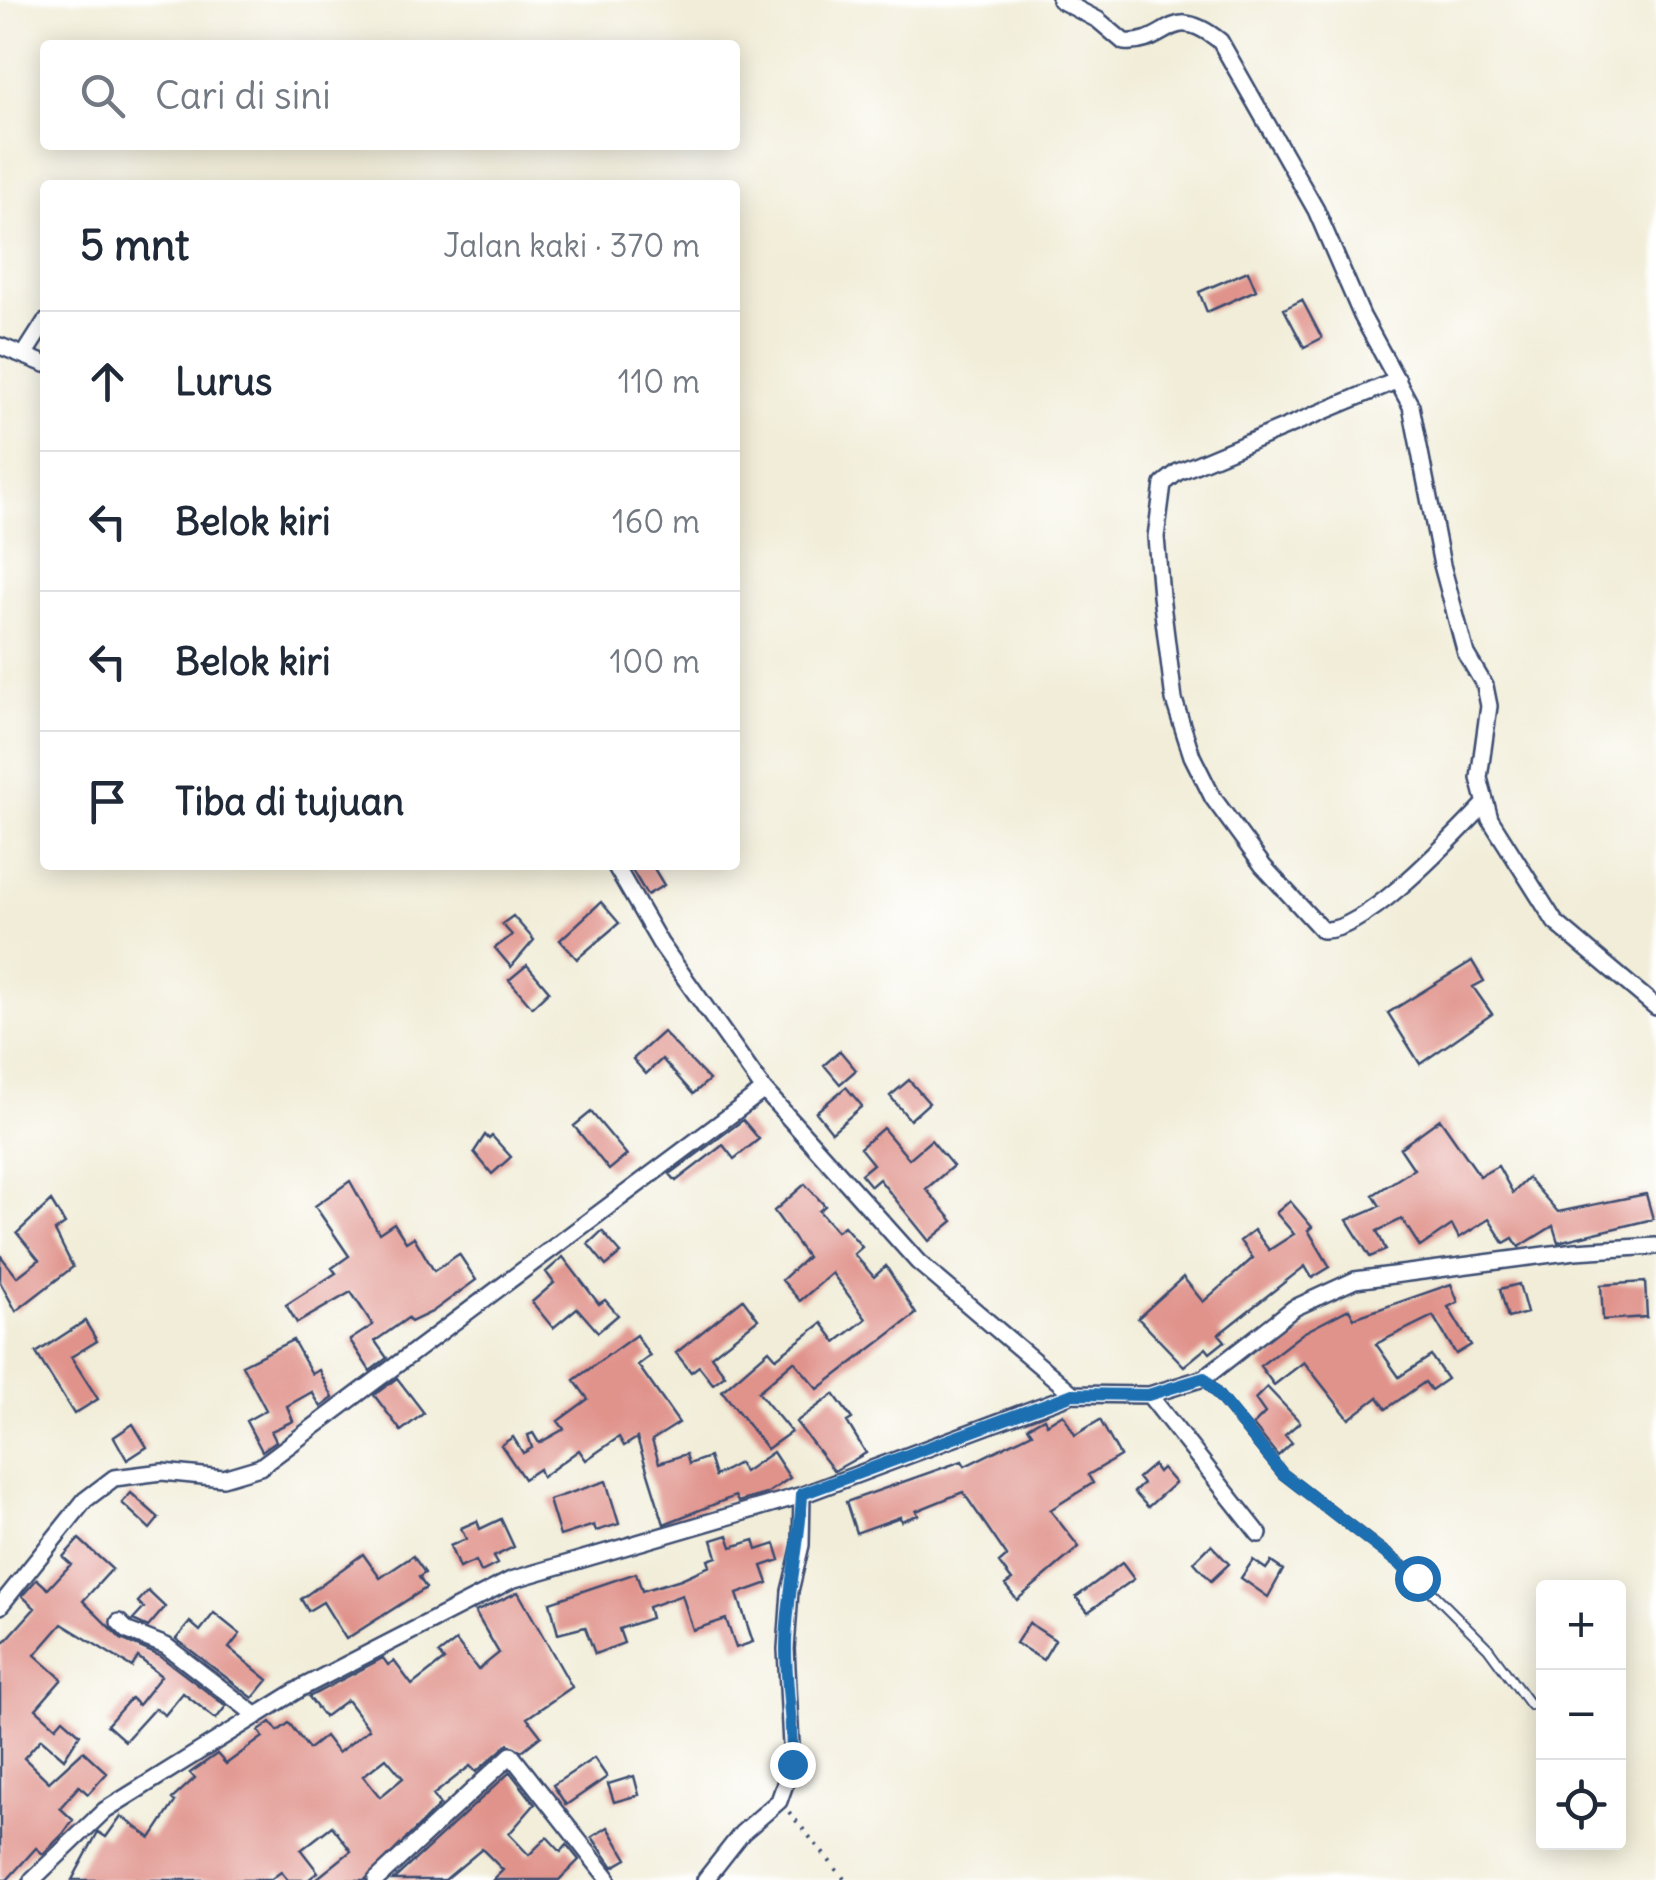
<!DOCTYPE html>
<html lang="id">
<meta charset="utf-8">
<style>
body{margin:0;font-family:Delius,sans-serif;background:#f6f6f7;color:#1f2937}
.controls{position:absolute;right:30px;bottom:30px;display:grid;overflow:hidden;border-radius:10px;box-shadow:0 5px 25px #0003}
.controls button{width:90px;height:90px;display:grid;place-items:center;padding:0;border:0;border-bottom:2px solid #e0e1e3;background:#fff;color:#1f2937;font:50px sans-serif}
.stop{position:absolute;width:30px;height:30px;margin:-22px;border:8px solid #1f6fb2;border-radius:50%;background:#fff}
.stop.end{background:#1f6fb2;border-color:#fff;box-shadow:0 2px 10px #0008}
.list{margin:0;padding:0;list-style:none}
h2{display:flex;justify-content:space-between;align-items:center;height:130px;margin:0;padding:0 40px;font-size:42px}
h2 small{font-size:32px;font-weight:400;color:#747a83}
.list li{display:grid;grid-template-columns:65px 1fr auto;gap:30px;align-items:center;box-sizing:border-box;height:140px;padding:0 40px;border-top:2px solid #e0e1e3}
.list b{display:block;font-size:38px;white-space:nowrap}
.list em{font-size:32px;font-style:normal;color:#747a83}
.icon{flex:none;width:55px;height:55px;fill:none;stroke:currentColor;stroke-width:2;stroke-linecap:round;stroke-linejoin:round}
.map{position:relative;flex:none;width:1656px;height:1880px;overflow:hidden}
.search{position:absolute;background:#fff;box-shadow:0 5px 25px #0003;left:40px;top:40px;width:700px;height:110px;display:flex;align-items:center;gap:25px;box-sizing:border-box;padding:0 35px;border-radius:10px;color:#747a83;font-size:38px}
.panel{position:absolute;background:#fff;box-shadow:0 5px 25px #0003;left:40px;top:180px;width:700px;height:690px;border-radius:10px}
.map>svg:first-child{display:block}
.building{fill:#e0938b;fill-rule:evenodd}
.lines{fill:none;stroke-linecap:round;stroke-linejoin:round}
.lane-casing{stroke:#3b4c70;stroke-width:12}
.street-casing{stroke:#3b4c70;stroke-width:20}
.path{stroke:#3b4c70;stroke-width:4;stroke-dasharray:2.5 8;stroke-linecap:butt}
.lane{stroke:#fff;stroke-width:8}
.street{stroke:#fff;stroke-width:15}
.route{stroke:#1f6fb2;stroke-width:12}
</style>
<div class="map">
<svg width="1656" height="1880" viewBox="0 0 1656 1880">
<rect width="100%" height="100%" fill="#fff"/>
<filter id="ink" filterUnits="userSpaceOnUse"><feTurbulence type="fractalNoise" baseFrequency=".01" numOctaves="2"/><feDisplacementMap in="SourceGraphic" scale="20" xChannelSelector="R" yChannelSelector="G"/><feConvolveMatrix kernelMatrix="1 2 1 2 8 2 1 2 1" color-interpolation-filters="sRGB"/></filter>
<filter id="wash" filterUnits="userSpaceOnUse"><feTurbulence type="fractalNoise" baseFrequency=".0048" numOctaves="4" result="noise"/><feDisplacementMap in="SourceGraphic" scale="40" xChannelSelector="R" yChannelSelector="G"/><feGaussianBlur stdDeviation="2.25" result="paint"/><feColorMatrix in="noise" values="0 0 0 0 0 0 0 0 0 0 0 0 0 0 0 0 0 1.4 0 .05"/><feComposite in="paint" operator="in"/></filter>
<g filter="url(#wash)">
<rect width="100%" height="100%" fill="#f1edd8"/>
<g id="blocks">
<path class="building" d="M1248 271 1256 290 1207 312 1199 292Z
M1302 300 1322 338 1304 347 1284 309Z
M629 865H652L664 885 647 895Z
M601 902 619 923 577 959 560 940Z
M513 916 534 940 511 967 495 948 512 935 502 924Z
M1472 961 1484 981 1473 987 1492 1014 1420 1064 1388 1013Z
M527 965 549 991 532 1007 509 980Z
M663 1032 709 1080 693 1094 662 1059 646 1074 633 1059Z
M840 1051 856 1070 840 1084 824 1065Z
M909 1080 929 1103 910 1120 890 1096Z
M846 1087 862 1106 832 1132 816 1112Z
M591 1112 627 1155 609 1170 574 1126Z
M1440 1119 1480 1176 1498 1166 1513 1193 1528 1178 1558 1212 1646 1194 1653 1219 1558 1242 1553 1226 1519 1247 1513 1238 1504 1243 1489 1219 1459 1238 1452 1225 1420 1247 1402 1219 1377 1231 1386 1250 1370 1257 1347 1220 1380 1206 1373 1195 1414 1169 1400 1148Z
M743 1120 759 1139 734 1159 723 1145 676 1181 670 1174Z
M883 1128 909 1159 931 1140 953 1166 926 1189 953 1221 929 1241 879 1179 871 1186 861 1174 873 1164 860 1148Z
M485 1135 489 1139 492 1136 511 1157 492 1174 474 1152Z
M350 1181 379 1233 394 1223 406 1242 414 1237 434 1271 459 1254 476 1280 432 1312 411 1322 408 1318 375 1341 387 1358 370 1371 350 1340 373 1325 351 1292 297 1323 286 1305 336 1273 332 1268 349 1256 315 1206Z
M805 1184 825 1206 819 1211 837 1231 844 1226 862 1247 854 1254 874 1277 886 1266 916 1314 818 1389 794 1361 758 1392 791 1432 767 1449 722 1391 769 1350 776 1358 822 1323 836 1342 866 1319 832 1273 800 1301 782 1280 807 1257 774 1211Z
M51 1201 65 1224 55 1231 73 1267 16 1311 0 1282V1255L17 1277 39 1260 17 1233Z
M1290 1201 1312 1227 1308 1230 1330 1267 1312 1278 1305 1266 1219 1334 1225 1341 1210 1353 1206 1348 1184 1366 1138 1318 1183 1277 1203 1302 1253 1258 1240 1241 1254 1230 1269 1250 1294 1234 1276 1213Z
M602 1231 621 1253 606 1266 588 1244Z
M563 1257 599 1304 605 1300 618 1315 598 1332 577 1308 553 1328 532 1302 554 1283 546 1272Z
M1645 1282 1647 1317 1603 1320 1601 1285Z
M1451 1284 1458 1302 1448 1307 1471 1345 1456 1354 1433 1316 1376 1344 1399 1377 1431 1356 1447 1379 1431 1390 1425 1382 1386 1409 1378 1397 1349 1419 1304 1362 1274 1385 1260 1366 1303 1333 1349 1309 1354 1318Z
M1519 1284 1527 1313 1508 1318 1500 1289Z
M743 1299 758 1319 711 1356 725 1375 713 1384 699 1366 691 1372 676 1353Z
M85 1321 97 1341 71 1357 98 1399 74 1414 36 1353Z
M636 1335 650 1356 638 1365 679 1423 652 1440 659 1463 686 1454 689 1464 709 1457 715 1476 739 1463 744 1472 773 1452 790 1478 766 1494 738 1502 735 1496 664 1524 637 1438 624 1446 619 1437 586 1460 579 1450 542 1477 539 1469 524 1479 501 1445 513 1437 523 1453 532 1448 528 1435 533 1433 539 1443 564 1429 558 1421 588 1399 574 1380Z
M293 1340 312 1374 319 1370 333 1398 321 1407 312 1392 287 1406 293 1421 271 1431 276 1441 262 1451 246 1421 266 1410 242 1365Z
M397 1378 424 1413 401 1431 374 1395Z
M1267 1387 1300 1422 1285 1435 1292 1443 1278 1456 1253 1425 1265 1413 1255 1399Z
M834 1394 852 1419 847 1422 866 1453 834 1471 796 1422Z
M1063 1414 1075 1435 1100 1420 1120 1456 1088 1475 1093 1483 1050 1510 1079 1547 1017 1600 1005 1585 1012 1580 999 1563 1007 1556 963 1492 916 1511 918 1515 901 1521 900 1517 856 1533 846 1502 962 1461 965 1466 1032 1433 1028 1427 1044 1418 1047 1424Z
M133 1424 147 1447 127 1460 114 1437Z
M1153 1465 1158 1472 1162 1468 1175 1483 1148 1507 1134 1492 1143 1484 1138 1478Z
M606 1481 619 1524 596 1531 594 1525 560 1536 549 1500Z
M131 1493 159 1518 150 1529 122 1503Z
M501 1519 514 1547 493 1557 497 1564 481 1572 476 1561 459 1568 450 1546 466 1539 461 1528 477 1521 480 1529Z
M728 1535 732 1547 754 1540 757 1550 775 1544 780 1560 762 1566 768 1583 737 1594 753 1642 736 1648 726 1619 693 1630 682 1595 648 1607 651 1618 619 1629 624 1643 595 1654 585 1627 558 1634 550 1602 636 1573 642 1591 681 1579 710 1566 708 1560 717 1557 712 1540Z
M79 1539 112 1569 83 1601 121 1639 160 1656 226 1706 216 1719 183 1693 165 1715 155 1708 125 1741 107 1725 131 1698 138 1705 161 1676 138 1657 132 1667 62 1624 35 1655 62 1679 36 1709 56 1727 63 1719 80 1734 64 1759 41 1739 24 1758 49 1782 83 1751 107 1773 88 1794 79 1786 60 1808 73 1820 63 1834 43 1854 36 1848 7 1880H0V1647L35 1608 22 1596 37 1579 48 1589 71 1564 63 1557Z
M1211 1545 1229 1564 1211 1581 1194 1562Z
M363 1554 380 1578 413 1556 425 1573 419 1577 426 1588 346 1639 323 1602 308 1611 301 1599Z
M1253 1560 1266 1569 1271 1562 1283 1570 1268 1597 1241 1578Z
M1122 1563 1134 1579 1088 1612 1076 1597Z
M148 1591 165 1607 148 1627 133 1620 144 1608 138 1602Z
M518 1592 572 1687 527 1718 541 1736 522 1751 508 1744 476 1772 470 1766 433 1795 440 1805 365 1880H315L351 1851 332 1826 301 1850 318 1872 308 1880H288L281 1872 270 1880H72L98 1832 106 1837 121 1816 151 1838 175 1802 172 1799 195 1778 190 1773 217 1754 226 1764 263 1737 259 1731 271 1722 278 1731 289 1723 309 1749 325 1736 338 1753 369 1729 347 1700 324 1717 309 1697 383 1658 388 1665 394 1661 412 1685 444 1660 439 1654 456 1641 478 1670 499 1653 475 1612ZM386 1758 403 1778 380 1797 363 1776Z
M214 1613 240 1634 229 1648 268 1680 253 1698 176 1639 190 1622 200 1631Z
M1029 1623 1055 1640 1043 1660 1016 1643Z
M594 1758 607 1777 566 1805 553 1785Z
M510 1772 535 1804 509 1834 529 1855 547 1837 561 1852 567 1845 579 1860 559 1880H493L503 1870 482 1849 445 1880H393Z
M634 1776 639 1795 614 1802 608 1784Z
M608 1827 627 1859 613 1867 592 1837Z"/>
</g>
</g>
<g filter="url(#ink)">
<use href="#blocks" fill-opacity="0" stroke="#3b4c70" stroke-width="2.5"/>
<g class="lines">
<g class="lane-casing">
<path id="lane" d="M1204 1378 1283 1474 1417 1577 1488 1648 1530 1705"/>
</g>
<g class="street-casing">
<path id="street" d="M1060 0 1098 20 1124 42C1169 46 1169 0 1220 41L1316 210 1362 316 1411 406 1442 565 1466 654 1485 686 1489 706 1479 778 1490 819 1555 922 1656 1007
M0 346 45 364
M24 355 45 322
M1398 380 1178 472 1163 484 1156 537 1161 596 1174 700 1192 756 1213 798 1263 866 1322 930C1364 934 1455 835 1485 804
M615 865 660 943 764 1090 918 1262 1073 1394
M1149 1395 1259 1534
M0 1606 85 1500 114 1478 162 1472 223 1478 260 1467 764 1090
M119 1622 128 1631 166 1646 257 1716
M32 1880 105 1810 301 1688 511 1580 802 1495 1073 1394 1149 1395 1204 1378 1294 1308 1355 1280 1575 1251 1656 1246
M376 1880 511 1755 607 1877
M705 1880 742 1833 779 1801 792 1764 786 1649 790 1591 801 1545 802 1495"/>
</g>
<path class="path" d="M789 1812 845 1880"/>
<use href="#lane" class="lane"/>
<use href="#street" class="street"/>
</g>
</g>
<g class="lines" filter="url(#ink)">
<path class="route" d="M792 1764C793 1724 786 1687 786 1648 786 1596 800 1546 802 1494L1073 1394 1148 1395 1204 1378 1283 1474 1417 1578"/>
</g>
</svg>
<div class="controls">
<button>+</button>
<button>−</button>
<button><svg class="icon" aria-label="locate" viewBox="0 0 24 24"><circle cx="12" cy="12" r="6"/><path d="M12 2v4M12 18v4M2 12h4M18 12h4"/></svg></button>
</div>
<div class="stop" style="left:1417px;top:1578px"></div>
<div class="stop end" style="left:792px;top:1764px"></div>
<div class="search"><svg class="icon" aria-label="search" viewBox="0 0 24 24"><circle cx="10" cy="10" r="6"/><path d="M15 15l6 6"/></svg>Cari di sini</div>
<section class="panel">
<h2>5 mnt<small>Jalan kaki · 370 m</small></h2>
<ul class="list">
<li><svg class="icon" aria-label="ahead" viewBox="0 0 24 24"><path d="M12 20V5M6 11l6-6 6 6"/></svg><div><b>Lurus</b></div><em>110 m</em></li>
<li><svg class="icon" aria-label="left" viewBox="0 0 24 24"><path d="M17 20v-9H6M10 6l-5 5 5 5"/></svg><div><b>Belok kiri</b></div><em>160 m</em></li>
<li><svg class="icon" aria-label="left" viewBox="0 0 24 24"><path d="M17 20v-9H6M10 6l-5 5 5 5"/></svg><div><b>Belok kiri</b></div><em>100 m</em></li>
<li><svg class="icon" aria-label="arrive" viewBox="0 0 24 24"><path d="M6 21V4h12l-3 4 3 4H6"/></svg><div><b>Tiba di tujuan</b></div></li>
</ul>
</section>
</div>
